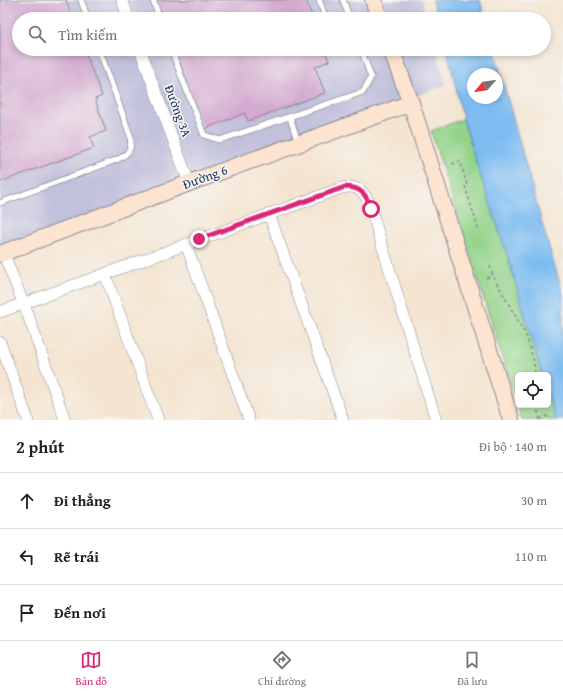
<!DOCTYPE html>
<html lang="vi">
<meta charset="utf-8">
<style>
body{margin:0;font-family:"Gentium Book Plus",serif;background:#f6f6f6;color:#202124}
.controls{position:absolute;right:12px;bottom:12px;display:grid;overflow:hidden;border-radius:6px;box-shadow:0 2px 6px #0003}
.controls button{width:36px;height:36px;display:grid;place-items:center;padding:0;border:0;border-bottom:1px solid #e0e0e0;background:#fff;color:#202124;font:20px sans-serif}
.compass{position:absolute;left:467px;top:68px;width:36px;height:36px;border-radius:50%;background:#fff;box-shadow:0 2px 6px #0003;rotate:241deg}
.stop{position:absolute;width:12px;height:12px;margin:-9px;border:3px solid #db2777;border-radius:50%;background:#fff}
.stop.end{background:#db2777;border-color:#fff;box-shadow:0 1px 4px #0008}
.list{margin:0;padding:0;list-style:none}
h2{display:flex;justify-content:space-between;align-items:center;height:52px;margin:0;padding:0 16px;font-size:17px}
h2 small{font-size:13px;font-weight:400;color:#757577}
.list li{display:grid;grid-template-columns:26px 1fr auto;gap:12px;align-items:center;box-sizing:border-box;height:56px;padding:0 16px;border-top:1px solid #e0e0e0}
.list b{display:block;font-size:15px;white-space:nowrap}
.list em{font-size:13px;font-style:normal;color:#757577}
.icon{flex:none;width:22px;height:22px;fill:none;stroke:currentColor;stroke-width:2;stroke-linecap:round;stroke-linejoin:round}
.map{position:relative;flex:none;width:563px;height:420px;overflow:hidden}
.search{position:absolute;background:#fff;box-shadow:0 2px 6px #0003;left:12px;right:12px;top:12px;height:44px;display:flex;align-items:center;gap:10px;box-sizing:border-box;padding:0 14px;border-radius:22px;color:#757577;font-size:15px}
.sheet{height:220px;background:#fff}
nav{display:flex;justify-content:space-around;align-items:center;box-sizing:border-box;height:56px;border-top:1px solid #e0e0e0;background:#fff;font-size:11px;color:#757577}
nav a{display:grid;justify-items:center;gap:2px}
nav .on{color:#db2777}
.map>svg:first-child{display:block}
.industrial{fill:#c2c1dc}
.green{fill:#93d389;stroke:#578174}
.water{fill:#7dbcf1;stroke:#4c76a8;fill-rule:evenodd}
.building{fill:#d4abd0}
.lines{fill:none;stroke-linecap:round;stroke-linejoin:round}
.lane-casing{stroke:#888a97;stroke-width:7}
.street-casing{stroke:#888a97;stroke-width:12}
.secondary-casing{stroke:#888a97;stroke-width:18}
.path{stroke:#888a97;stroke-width:1.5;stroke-dasharray:3 3;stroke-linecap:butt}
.lane{stroke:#fff;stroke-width:5.5}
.street{stroke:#fff;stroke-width:11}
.secondary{stroke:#fde4d0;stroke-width:16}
.route{stroke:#db2777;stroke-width:5}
.labels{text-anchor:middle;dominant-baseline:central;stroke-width:3;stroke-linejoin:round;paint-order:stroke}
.street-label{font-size:13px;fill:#1b2f5e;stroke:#f6f6f2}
</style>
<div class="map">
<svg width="563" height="420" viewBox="0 0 563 420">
<rect width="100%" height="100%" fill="#f6f6f2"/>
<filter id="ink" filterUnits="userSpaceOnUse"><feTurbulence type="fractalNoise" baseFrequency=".025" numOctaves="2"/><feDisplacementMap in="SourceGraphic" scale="8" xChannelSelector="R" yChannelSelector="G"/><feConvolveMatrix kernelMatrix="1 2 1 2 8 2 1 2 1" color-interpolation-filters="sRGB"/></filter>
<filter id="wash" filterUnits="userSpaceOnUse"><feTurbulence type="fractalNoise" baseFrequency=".012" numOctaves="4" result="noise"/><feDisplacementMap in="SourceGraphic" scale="16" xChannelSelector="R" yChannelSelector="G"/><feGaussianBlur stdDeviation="0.9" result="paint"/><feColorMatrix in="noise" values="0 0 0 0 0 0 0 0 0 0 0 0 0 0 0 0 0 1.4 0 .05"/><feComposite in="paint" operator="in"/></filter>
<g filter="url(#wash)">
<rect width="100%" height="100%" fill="#f4e4d0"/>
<path class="industrial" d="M0 0H422L427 19H19V49H436L446 85 0 248Z"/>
<path class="green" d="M463 119 475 159 509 260 542 375H518V405H548V394L556 420H522L431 131Z"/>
<path class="water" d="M432 0H480L485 19H438Z
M447 49H494L541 220 563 294V420H556L548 394V375H542L509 260 475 159 463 119ZM473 74H497V98H473Z"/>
<g id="blocks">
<path class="building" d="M0 0H66L73 19H19V49H84L102 96 95 99 106 131 90 137 94 148 0 182Z
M154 0H306L313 19H165L161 10 158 11Z
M172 49H324L329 61 315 67 325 93 248 121 245 113 204 129 184 86 188 84 178 58 176 59Z"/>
</g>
</g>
<g filter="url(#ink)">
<use href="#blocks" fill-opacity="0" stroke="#888a97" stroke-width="1"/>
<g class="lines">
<g class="lane-casing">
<path id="lane" d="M81 0 88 19
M153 0 160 19
M319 0 326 19
M343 0 350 19
M171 49 204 135 220 140 363 92 371 77 361 49
M290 117 298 143
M0 203 116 160C128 155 133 149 130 135L99 49"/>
</g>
<g class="street-casing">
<path id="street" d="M122 0 129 19
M140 49 189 183
M269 214 343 420
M186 244 249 420
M3 252 28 315 65 420
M105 274 158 420
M0 312 339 189C354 184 363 189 369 203L436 420
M0 342 28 420"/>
</g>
<g class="secondary-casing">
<path id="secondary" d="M373 0 380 19
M391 49 411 103 511 420
M0 254 189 183 411 103"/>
</g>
<path class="path" d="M452 164 460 161 467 185 465 186 479 231
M490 266 493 276 526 335 534 362 535 375
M486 278 493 276
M536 405 540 420
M540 419 547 416 548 420"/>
<use href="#lane" class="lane"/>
<use href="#street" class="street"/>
<use href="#secondary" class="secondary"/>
</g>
</g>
<g class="lines" filter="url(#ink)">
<path class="route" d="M199 239 345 187C361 187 367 195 371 209"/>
</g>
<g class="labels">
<g class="street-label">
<text transform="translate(178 111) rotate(70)">Đường 3A</text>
<text transform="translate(205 177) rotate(-20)">Đường 6</text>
</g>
</g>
</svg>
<div class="controls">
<button><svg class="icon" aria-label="locate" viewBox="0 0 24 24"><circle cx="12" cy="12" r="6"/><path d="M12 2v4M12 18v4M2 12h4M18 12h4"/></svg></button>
</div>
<svg class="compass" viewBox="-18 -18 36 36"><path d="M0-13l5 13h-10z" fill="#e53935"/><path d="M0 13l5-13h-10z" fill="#757577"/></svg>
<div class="stop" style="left:371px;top:209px"></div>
<div class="stop end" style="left:199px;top:239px"></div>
<div class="search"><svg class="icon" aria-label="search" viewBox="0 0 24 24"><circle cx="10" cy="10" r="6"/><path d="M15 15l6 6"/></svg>Tìm kiếm</div>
</div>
<section class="sheet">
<h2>2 phút<small>Đi bộ · 140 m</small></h2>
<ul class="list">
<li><svg class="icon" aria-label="ahead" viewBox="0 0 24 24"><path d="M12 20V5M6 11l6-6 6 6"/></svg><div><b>Đi thẳng</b></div><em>30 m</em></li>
<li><svg class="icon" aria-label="left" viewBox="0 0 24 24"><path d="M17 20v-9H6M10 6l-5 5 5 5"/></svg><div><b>Rẽ trái</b></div><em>110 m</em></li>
<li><svg class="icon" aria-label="arrive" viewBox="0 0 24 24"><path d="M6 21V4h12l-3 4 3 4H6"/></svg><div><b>Đến nơi</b></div></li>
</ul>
</section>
<nav>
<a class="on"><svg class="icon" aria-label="map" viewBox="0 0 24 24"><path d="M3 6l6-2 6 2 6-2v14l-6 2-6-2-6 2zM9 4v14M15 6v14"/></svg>Bản đồ</a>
<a><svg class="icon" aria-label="directions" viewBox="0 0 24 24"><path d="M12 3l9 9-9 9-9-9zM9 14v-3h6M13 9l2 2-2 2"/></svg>Chỉ đường</a>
<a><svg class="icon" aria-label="saved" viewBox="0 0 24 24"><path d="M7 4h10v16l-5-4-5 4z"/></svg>Đã lưu</a>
</nav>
